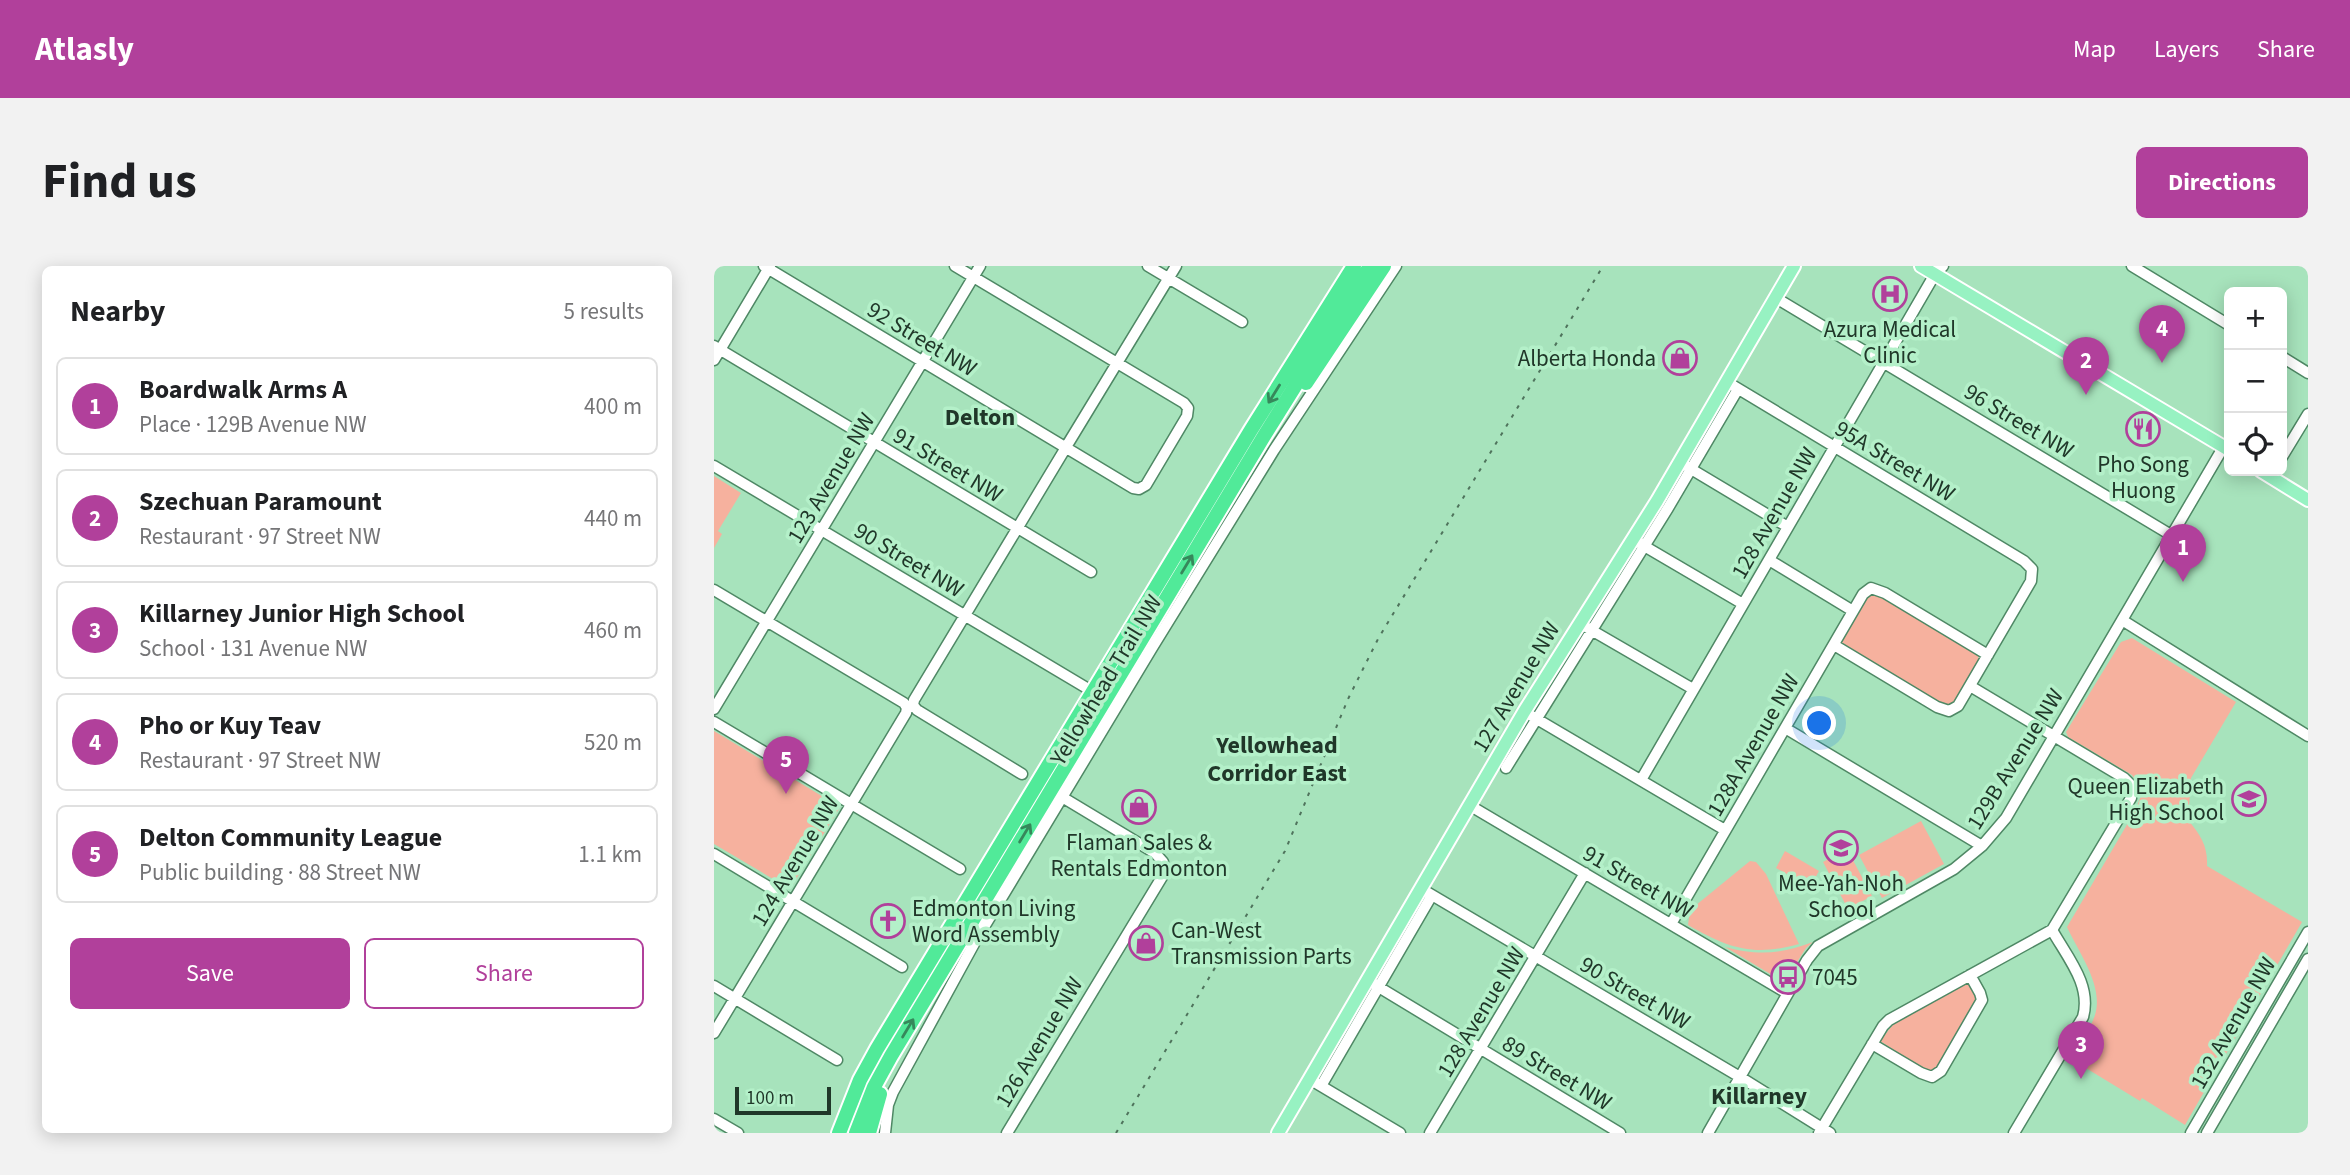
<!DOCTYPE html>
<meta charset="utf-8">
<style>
body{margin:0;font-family:"Source Sans 3",sans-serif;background:#f2f2f2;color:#202124}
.controls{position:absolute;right:21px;top:21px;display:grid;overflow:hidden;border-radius:10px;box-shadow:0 4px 18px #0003}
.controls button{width:63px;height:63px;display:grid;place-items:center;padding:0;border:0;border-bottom:2px solid #e0e0e0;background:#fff;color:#202124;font:35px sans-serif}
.scale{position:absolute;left:21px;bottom:18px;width:96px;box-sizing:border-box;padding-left:7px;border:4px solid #203729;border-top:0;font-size:19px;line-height:24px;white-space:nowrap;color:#203729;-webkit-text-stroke:5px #b4f0c9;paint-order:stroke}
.you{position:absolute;left:1106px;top:458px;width:24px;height:24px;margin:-18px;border:5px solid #fff;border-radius:50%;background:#1a73e8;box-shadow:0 0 0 10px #1a73e833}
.badge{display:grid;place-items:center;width:46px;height:46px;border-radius:50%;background:#b1409b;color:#fff;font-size:23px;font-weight:700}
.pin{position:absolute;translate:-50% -58px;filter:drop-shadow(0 2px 4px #0008)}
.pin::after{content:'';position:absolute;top:37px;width:24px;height:21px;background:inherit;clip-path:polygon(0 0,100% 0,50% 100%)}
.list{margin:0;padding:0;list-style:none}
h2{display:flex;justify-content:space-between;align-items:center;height:91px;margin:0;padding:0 28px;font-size:30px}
h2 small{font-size:23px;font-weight:400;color:#757577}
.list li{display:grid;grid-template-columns:46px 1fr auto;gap:21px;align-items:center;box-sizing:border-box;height:98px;margin:0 14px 14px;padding:0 14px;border:2px solid #e0e0e0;border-radius:10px}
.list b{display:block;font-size:26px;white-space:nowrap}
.list p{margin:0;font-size:23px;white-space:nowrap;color:#757577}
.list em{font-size:23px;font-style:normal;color:#757577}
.actions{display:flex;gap:14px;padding:21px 28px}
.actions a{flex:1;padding:16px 0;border:2px solid #b1409b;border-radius:10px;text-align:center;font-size:24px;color:#b1409b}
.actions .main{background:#b1409b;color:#fff}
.icon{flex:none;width:38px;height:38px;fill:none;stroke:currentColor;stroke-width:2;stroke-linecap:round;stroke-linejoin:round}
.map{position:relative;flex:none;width:1594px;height:867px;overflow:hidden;border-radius:10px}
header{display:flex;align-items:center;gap:42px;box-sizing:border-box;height:98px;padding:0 35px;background:#b1409b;color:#fff}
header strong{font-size:33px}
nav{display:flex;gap:38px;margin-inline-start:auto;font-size:24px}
.intro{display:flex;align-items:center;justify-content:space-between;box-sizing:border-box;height:168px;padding:0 42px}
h1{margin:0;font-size:49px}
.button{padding:18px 32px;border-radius:10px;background:#b1409b;color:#fff;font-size:24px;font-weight:700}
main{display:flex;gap:42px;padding:0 42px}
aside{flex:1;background:#fff;border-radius:10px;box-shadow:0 4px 18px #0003}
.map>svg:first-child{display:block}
.green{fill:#f6b19e}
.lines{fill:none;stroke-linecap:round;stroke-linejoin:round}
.minor-casing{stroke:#4f8865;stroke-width:13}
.major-casing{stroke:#fff;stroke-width:16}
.highway-casing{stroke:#fff;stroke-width:18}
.minor{stroke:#fff;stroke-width:10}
.major{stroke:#97f2c2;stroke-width:12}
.highway{stroke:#51ea99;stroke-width:14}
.rail{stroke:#4f735c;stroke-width:2;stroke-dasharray:3.5 7;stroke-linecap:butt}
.oneway{stroke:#36885b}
.labels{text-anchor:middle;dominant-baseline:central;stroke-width:7;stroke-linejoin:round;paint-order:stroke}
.poi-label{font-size:23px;fill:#203729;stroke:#b4f0c9}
.street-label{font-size:23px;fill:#203729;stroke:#b4f0c9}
.neighbourhood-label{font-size:24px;font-weight:bold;fill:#203729;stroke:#b4f0c9}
</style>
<header>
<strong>Atlasly</strong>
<nav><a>Map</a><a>Layers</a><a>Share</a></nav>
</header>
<div class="intro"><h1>Find us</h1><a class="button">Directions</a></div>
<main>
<aside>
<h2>Nearby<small>5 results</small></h2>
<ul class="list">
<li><span class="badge">1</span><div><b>Boardwalk Arms A</b><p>Place · 129B Avenue NW</p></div><em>400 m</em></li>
<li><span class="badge">2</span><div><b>Szechuan Paramount</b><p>Restaurant · 97 Street NW</p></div><em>440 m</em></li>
<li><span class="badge">3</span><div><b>Killarney Junior High School</b><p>School · 131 Avenue NW</p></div><em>460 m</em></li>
<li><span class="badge">4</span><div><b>Pho or Kuy Teav</b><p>Restaurant · 97 Street NW</p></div><em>520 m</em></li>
<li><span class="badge">5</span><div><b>Delton Community League</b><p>Public building · 88 Street NW</p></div><em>1.1 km</em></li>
</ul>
<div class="actions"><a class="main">Save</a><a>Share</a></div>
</aside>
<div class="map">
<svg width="1594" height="867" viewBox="0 0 1594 867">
<rect width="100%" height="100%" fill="#a7e3bc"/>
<path class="green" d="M0 210 27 227 4 265 8 268 0 282Z
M1160 328 1168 331 1264 389 1265 394 1243 433 1236 439 1228 438 1128 377 1129 373 1152 332Z
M1418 372 1522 436 1477 512 1474 554C1487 569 1494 581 1493 600L1588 656 1471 859 1428 832 1426 835 1357 793C1365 779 1376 764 1381 749 1390 720 1365 687 1353 661L1421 545 1429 525 1418 509 1354 471 1352 466 1407 376Z
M0 465 126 541 76 623 0 578Z
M1207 555 1230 598 1168 632 1145 589Z
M1133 583 1158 630 1134 643 1109 596Z
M1071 585 1105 605 1096 621 1062 602Z
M1036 595 1042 596 1052 608 1085 678C1039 691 1014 682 974 659L976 644Z
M1099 676 1092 682 1071 715H1068L1011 681C1045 690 1066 688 1099 676Z
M1254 716 1262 729 1263 734 1226 798 1220 804H1211L1166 775 1181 756Z"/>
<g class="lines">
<g class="minor-casing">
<path id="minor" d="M50 0 419 222 425 223 432 219 473 150 474 142 470 137 241 0
M434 0 528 56
M1418 0 1515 59
M1062 32 1457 269
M0 80 377 306
M1568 91 1594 107
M0 94 56 0
M1013 116 1310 295 1318 303 1317 315 1244 440 1235 445 1223 441 1120 379
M352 181 462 0
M1568 191 1594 148
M0 200 371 421
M972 200 1074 261
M925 277 1029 338
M1055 294 1139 345
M0 324 190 437 193 442 192 447 0 767
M1408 354 1594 470
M872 361 979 423
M0 443 266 0
M816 449 1011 564
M0 456 246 603
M1071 462 1268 580
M792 502 954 242 1024 123
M308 508 203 444 199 439 200 434 351 183
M927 514 1221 8 1229 0
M755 539 1073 727
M0 588 188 701
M706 622 1026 811 1116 867
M957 658 1149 328 1157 322 1171 327 1274 389
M653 714 906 867
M0 720 123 794
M1158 778 1207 807 1218 811 1227 805 1268 734 1266 727 1256 709
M602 817 686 867
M607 820 718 629
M0 853 24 867
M171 867 174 839 179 826 261 676 438 382 560 184 682 0
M293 867 448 611 449 596 441 587 348 531
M716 867 871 607
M994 867 1093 694 1104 680 1240 603 1268 580 1292 552 1510 180
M1105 867 1169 760 1175 754 1338 664 1417 532 1418 520 1410 512 1256 420
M1300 867 1369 751C1378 719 1353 691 1338 664
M1477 867 1594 666
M1493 867 1594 693"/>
</g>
<g class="major-casing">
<path id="major" d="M1207 0 1515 184
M1547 205 1594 234
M564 867 810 446 943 235 1080 0"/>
</g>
<g class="highway-casing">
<path id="highway" d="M592 117 670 0
M125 867 146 814 163 783 537 164 640 0
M142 867 160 821 177 790 550 170 656 0
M155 867 166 828"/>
</g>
<use href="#minor" class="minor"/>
<use href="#major" class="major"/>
<use href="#highway" class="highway"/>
<path class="rail" d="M402 867 571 585 634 433 664 373 889 0"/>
</g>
<defs><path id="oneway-shaft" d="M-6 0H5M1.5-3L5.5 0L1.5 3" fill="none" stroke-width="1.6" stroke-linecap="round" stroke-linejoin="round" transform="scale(1.75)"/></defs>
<g class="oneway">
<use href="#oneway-shaft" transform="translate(560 128) rotate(122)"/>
<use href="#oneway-shaft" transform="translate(473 298) rotate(-59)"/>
<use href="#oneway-shaft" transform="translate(311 567) rotate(-59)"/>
<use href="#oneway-shaft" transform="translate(194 762) rotate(-59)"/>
</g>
<defs>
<g id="hospital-ring" transform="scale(1.75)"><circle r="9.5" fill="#b4f0c9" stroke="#b1409b" stroke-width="1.5"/><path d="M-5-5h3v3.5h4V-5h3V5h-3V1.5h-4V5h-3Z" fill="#b1409b"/></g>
<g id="shop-ring" transform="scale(1.75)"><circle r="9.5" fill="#b4f0c9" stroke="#b1409b" stroke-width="1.5"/><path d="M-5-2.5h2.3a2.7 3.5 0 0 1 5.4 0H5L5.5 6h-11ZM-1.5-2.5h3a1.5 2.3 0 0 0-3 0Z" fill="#b1409b"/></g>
<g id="restaurant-ring" transform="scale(1.75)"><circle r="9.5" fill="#b4f0c9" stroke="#b1409b" stroke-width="1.5"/><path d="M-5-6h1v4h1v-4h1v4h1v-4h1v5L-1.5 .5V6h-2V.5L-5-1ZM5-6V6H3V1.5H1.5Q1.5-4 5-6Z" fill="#b1409b"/></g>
<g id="school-ring" transform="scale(1.75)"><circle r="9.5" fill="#b4f0c9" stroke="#b1409b" stroke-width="1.5"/><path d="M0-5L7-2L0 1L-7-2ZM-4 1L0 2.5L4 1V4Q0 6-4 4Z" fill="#b1409b"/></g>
<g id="church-ring" transform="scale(1.75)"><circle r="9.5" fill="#b4f0c9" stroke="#b1409b" stroke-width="1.5"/><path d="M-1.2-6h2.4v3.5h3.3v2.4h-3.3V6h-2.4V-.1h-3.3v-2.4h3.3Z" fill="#b1409b"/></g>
<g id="bus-ring" transform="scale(1.75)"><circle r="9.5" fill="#b4f0c9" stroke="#b1409b" stroke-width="1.5"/><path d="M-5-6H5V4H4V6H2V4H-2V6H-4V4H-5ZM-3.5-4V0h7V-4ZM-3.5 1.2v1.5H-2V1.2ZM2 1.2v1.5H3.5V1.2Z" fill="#b1409b"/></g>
</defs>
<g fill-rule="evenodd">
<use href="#hospital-ring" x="1176" y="28"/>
<use href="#shop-ring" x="966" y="92"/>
<use href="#restaurant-ring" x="1429" y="163"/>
<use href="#school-ring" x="1535" y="533"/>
<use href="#shop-ring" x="425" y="541"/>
<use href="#school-ring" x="1127" y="582"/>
<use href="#church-ring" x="174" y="655"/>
<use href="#shop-ring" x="432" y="677"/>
<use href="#bus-ring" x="1074" y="711"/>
</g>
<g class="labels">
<g class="poi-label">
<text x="1176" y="63">Azura Medical<tspan x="1176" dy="26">Clinic</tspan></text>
<text x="942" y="92" text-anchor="end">Alberta Honda</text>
<text x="1429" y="198">Pho Song<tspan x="1429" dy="26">Huong</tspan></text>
<text x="1510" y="520" text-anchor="end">Queen Elizabeth<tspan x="1510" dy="26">High School</tspan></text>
<text x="425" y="576">Flaman Sales &amp;<tspan x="425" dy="26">Rentals Edmonton</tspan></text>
<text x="1127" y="617">Mee-Yah-Noh<tspan x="1127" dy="26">School</tspan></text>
<text x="198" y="642" text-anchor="start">Edmonton Living<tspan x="198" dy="26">Word Assembly</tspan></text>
<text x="457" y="664" text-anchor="start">Can-West<tspan x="457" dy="26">Transmission Parts</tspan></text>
<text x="1098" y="711" text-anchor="start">7045</text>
</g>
<g class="street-label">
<text transform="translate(208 73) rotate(31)">92 Street NW</text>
<text transform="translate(1305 155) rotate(31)">96 Street NW</text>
<text transform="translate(1181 195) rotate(31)">95A Street NW</text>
<text transform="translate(234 199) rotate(31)">91 Street NW</text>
<text transform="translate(117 212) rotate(-59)">123 Avenue NW</text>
<text transform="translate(1060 247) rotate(-60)">128 Avenue NW</text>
<text transform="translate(195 294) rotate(31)">90 Street NW</text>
<text transform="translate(392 414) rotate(-59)">Yellowhead Trail NW</text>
<text transform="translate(802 421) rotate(-59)">127 Avenue NW</text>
<text transform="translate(1039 479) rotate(-60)">128A Avenue NW</text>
<text transform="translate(1301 493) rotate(-58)">129B Avenue NW</text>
<text transform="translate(81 595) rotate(-59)">124 Avenue NW</text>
<text transform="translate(924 616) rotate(30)">91 Street NW</text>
<text transform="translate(921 727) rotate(30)">90 Street NW</text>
<text transform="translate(767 746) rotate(-59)">128 Avenue NW</text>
<text transform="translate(1519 757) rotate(-60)">132 Avenue NW</text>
<text transform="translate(325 776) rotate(-59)">126 Avenue NW</text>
<text transform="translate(843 807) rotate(31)">89 Street NW</text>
</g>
<g class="neighbourhood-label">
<text x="266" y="151">Delton</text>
<text x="563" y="479">Yellowhead<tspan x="563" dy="28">Corridor East</tspan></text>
<text x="1045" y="830">Killarney</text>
</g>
</g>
</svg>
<div class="controls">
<button>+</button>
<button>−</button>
<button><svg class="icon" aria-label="locate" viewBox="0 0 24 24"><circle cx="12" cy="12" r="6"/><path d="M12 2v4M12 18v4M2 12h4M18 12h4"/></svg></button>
</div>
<div class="scale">100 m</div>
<div class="you"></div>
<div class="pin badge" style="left:1469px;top:316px">1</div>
<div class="pin badge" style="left:1372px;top:129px">2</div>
<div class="pin badge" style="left:1367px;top:813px">3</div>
<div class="pin badge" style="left:1448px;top:97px">4</div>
<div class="pin badge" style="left:72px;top:528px">5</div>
</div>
</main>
